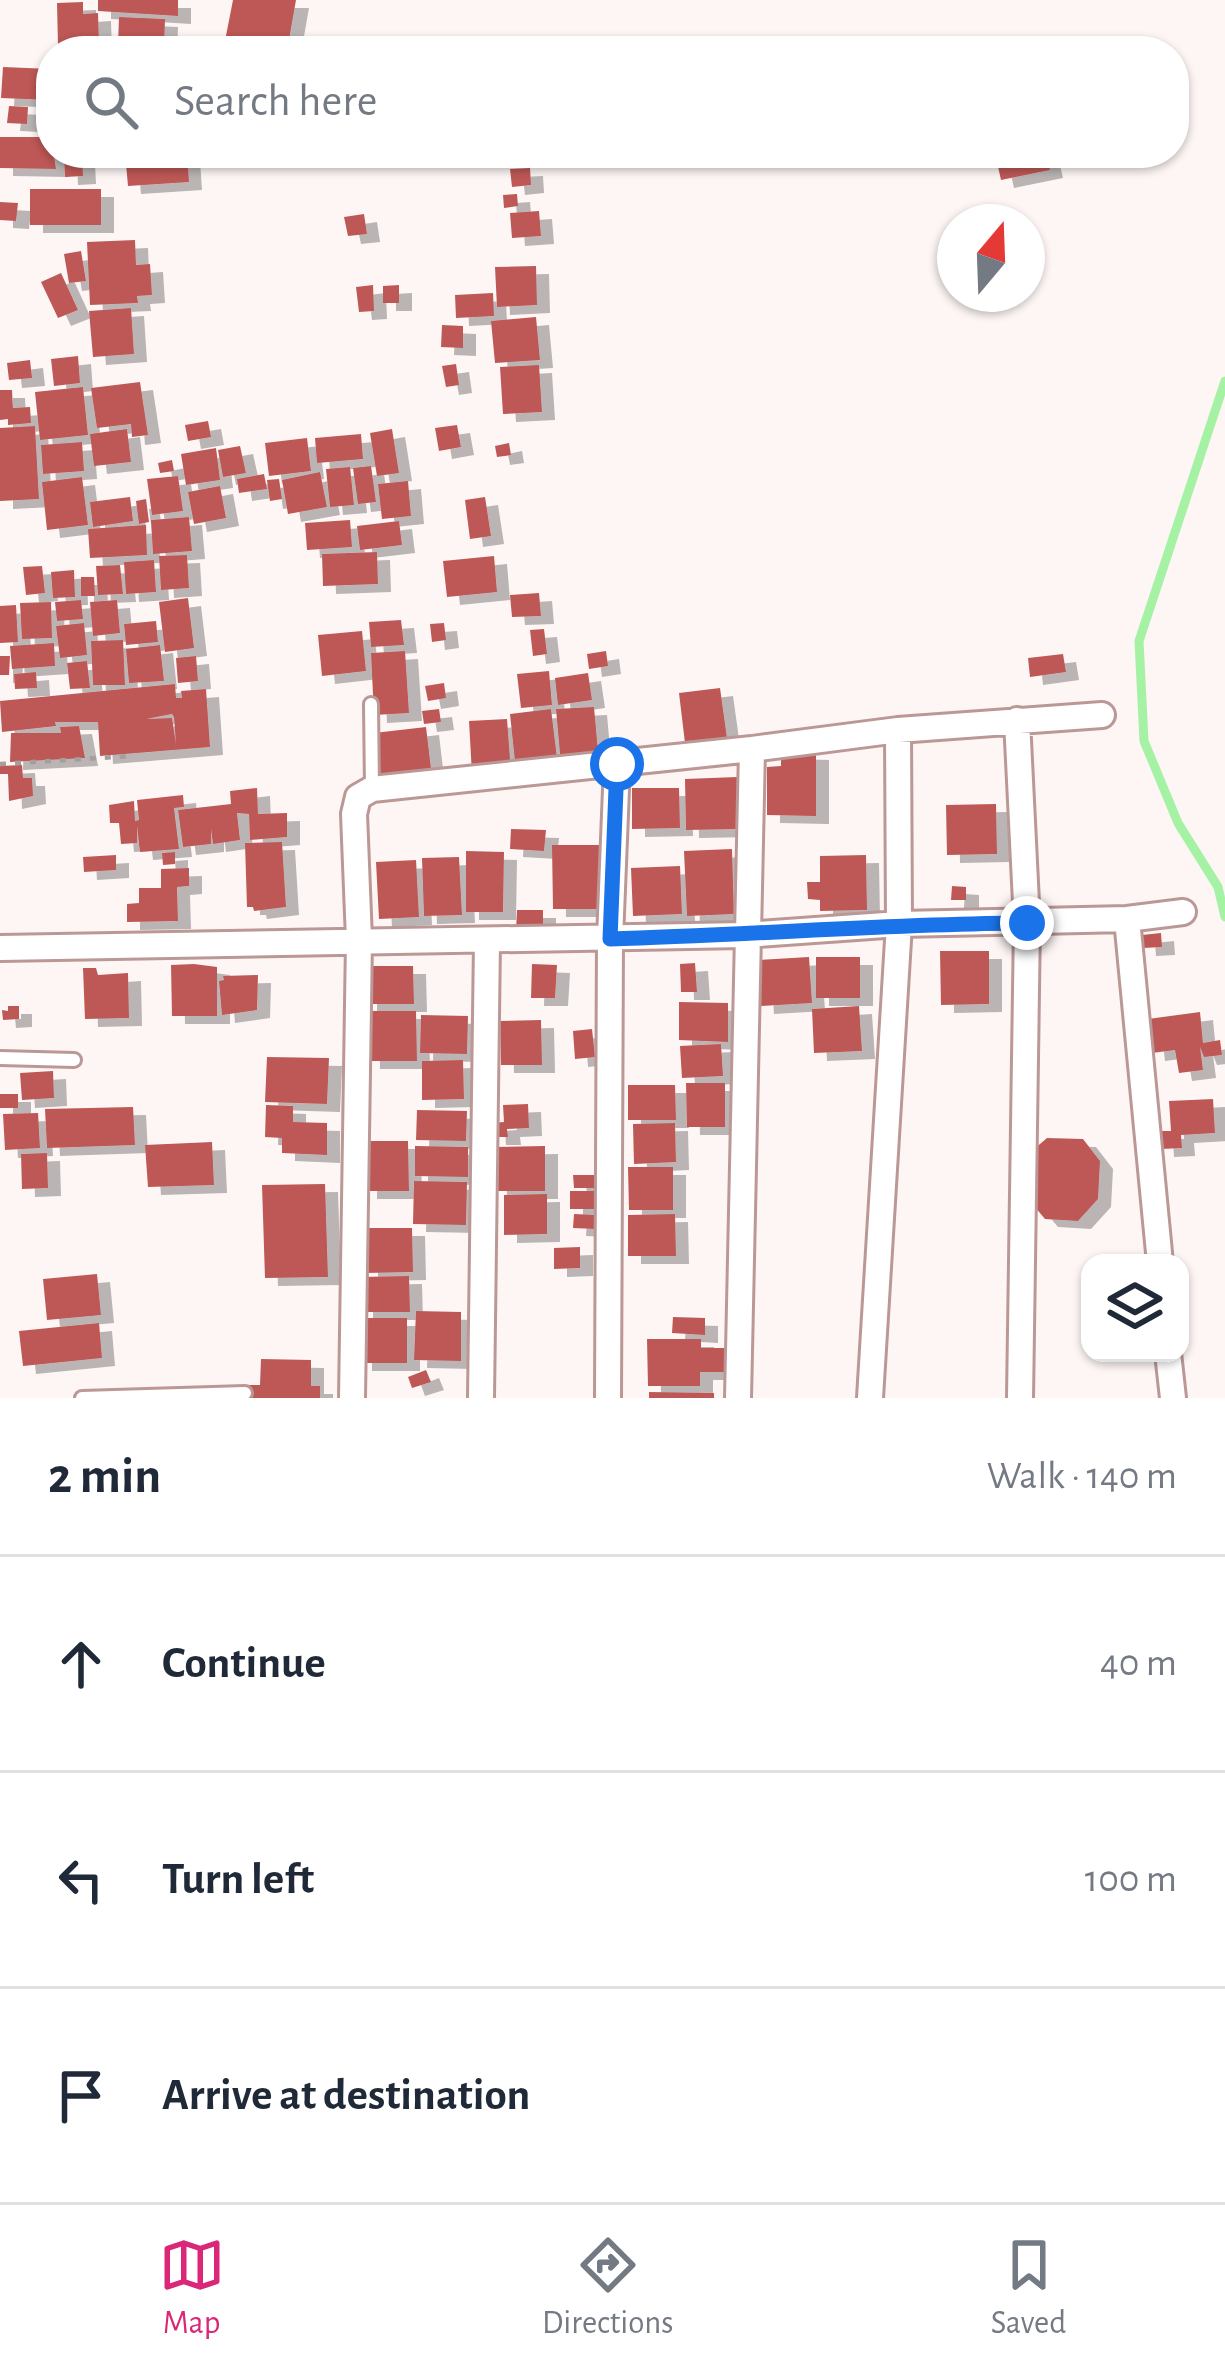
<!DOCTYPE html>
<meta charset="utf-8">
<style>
body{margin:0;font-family:"Alegreya Sans",sans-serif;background:#f6f6f7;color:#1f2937}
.controls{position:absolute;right:36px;bottom:36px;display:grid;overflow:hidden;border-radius:24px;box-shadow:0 3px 9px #0004}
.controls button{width:108px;height:108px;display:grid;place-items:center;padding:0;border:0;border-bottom:3px solid #e0e1e3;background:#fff;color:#1f2937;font:60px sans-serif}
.compass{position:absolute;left:937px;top:204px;width:108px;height:108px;border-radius:50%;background:#fff;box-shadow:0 3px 9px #0004;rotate:19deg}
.stop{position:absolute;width:36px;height:36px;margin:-27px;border:9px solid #1a73e8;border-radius:50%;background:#fff}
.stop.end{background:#1a73e8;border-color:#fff;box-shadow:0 3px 12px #0008}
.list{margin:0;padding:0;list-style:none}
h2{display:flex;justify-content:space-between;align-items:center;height:156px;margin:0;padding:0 48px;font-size:51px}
h2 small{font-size:39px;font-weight:400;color:#747a83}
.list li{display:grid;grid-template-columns:78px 1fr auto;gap:36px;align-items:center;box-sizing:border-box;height:216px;padding:0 48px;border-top:3px solid #e0e1e3}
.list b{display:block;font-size:45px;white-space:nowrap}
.list em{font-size:39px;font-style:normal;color:#747a83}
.icon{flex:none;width:66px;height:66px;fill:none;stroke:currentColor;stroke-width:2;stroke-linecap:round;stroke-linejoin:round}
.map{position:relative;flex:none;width:1225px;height:1398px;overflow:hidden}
.search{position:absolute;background:#fff;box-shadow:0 3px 9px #0004;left:36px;right:36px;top:36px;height:132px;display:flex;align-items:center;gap:30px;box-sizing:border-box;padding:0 42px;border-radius:48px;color:#747a83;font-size:45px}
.sheet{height:804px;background:#fff}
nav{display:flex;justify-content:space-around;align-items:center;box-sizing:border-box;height:168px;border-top:3px solid #e0e1e3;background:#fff;font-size:33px;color:#747a83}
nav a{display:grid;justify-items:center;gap:6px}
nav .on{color:#db2777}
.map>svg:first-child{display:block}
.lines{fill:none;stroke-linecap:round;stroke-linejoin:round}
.stream{stroke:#a5f2a5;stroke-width:9}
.building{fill:#bd5956;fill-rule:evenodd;filter:url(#shadow)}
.service-casing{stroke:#bb9895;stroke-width:18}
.minor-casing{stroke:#bb9895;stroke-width:30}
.path{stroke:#a69d9d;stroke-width:4.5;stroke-dasharray:6 9;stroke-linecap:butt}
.service{stroke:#fff;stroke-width:12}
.minor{stroke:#fff;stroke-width:24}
.route{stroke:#1a73e8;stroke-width:15}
</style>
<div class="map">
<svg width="1225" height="1398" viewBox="0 0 1225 1398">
<defs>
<filter id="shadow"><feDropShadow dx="13" dy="8" stdDeviation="0" flood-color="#0004"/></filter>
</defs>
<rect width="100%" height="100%" fill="#fdf6f5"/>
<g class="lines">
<path class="stream" d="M1225 381 1139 641 1144 741 1178 823 1218 887 1225 917"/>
</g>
<path class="building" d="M98 0H178V16L98 11Z
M233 0H296L287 51H223Z
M83 2V14L98 13 99 45 58 46 57 3Z
M119 17 165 19 164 48 138 51V46L118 45Z
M3 67 51 69V100L1 98Z
M9 106 28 107 27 124 7 123Z
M0 137H51L56 169 0 168Z
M125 153H187L189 182 128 186Z
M995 153H1046L1050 170 1001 180Z
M64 155H82L83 176 65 177Z
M530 168 531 185 512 187 510 169Z
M30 189H101V225H30Z
M517 194 518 206 504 208 503 195Z
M0 202 18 203 16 221 0 220Z
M539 211 541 236 512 238 510 213Z
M364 214 367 234 348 236 344 217Z
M135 240 136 265 150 264 152 295 137 296 138 303 90 305 87 242Z
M81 251 86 281 69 283 64 254Z
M536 266 537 305 497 307 495 267Z
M61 273 78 310 58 318 41 282Z
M373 285 374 311 359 312 356 287Z
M399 285V303H383V286Z
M493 293 494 316 456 318 455 295Z
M131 308 134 354 93 357 89 311Z
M536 317 540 360 495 363 491 321Z
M442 325 463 326V348L441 347Z
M78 356 80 383 54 386 51 359Z
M30 360 32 378 9 380 7 363Z
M456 364 459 385 446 387 442 366Z
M539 365 542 412 503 414 500 367Z
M140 382 148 435 132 437 131 424 97 428 91 388Z
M83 387 88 435 40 440 35 392Z
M0 390H12L13 408 30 407 31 423 8 425V419L0 420Z
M208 421 211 437 188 441 185 425Z
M457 425 461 447 439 451 435 428Z
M35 426 39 499 0 501V428Z
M127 429 131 462 94 466 90 434Z
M392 429 399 473 377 476 370 433Z
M361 434 363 459 317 463 315 438Z
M307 438 311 471 269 476 265 443Z
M82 442 84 471 43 474 41 445Z
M509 443 511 455 497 457 495 446Z
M240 446 246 473 223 477 218 450Z
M216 448 220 480 186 485 181 454Z
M172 460 174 471 160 473 158 463Z
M371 466 376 502 358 504 353 468Z
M350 467 354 505 330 507 326 469Z
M320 472 327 507 288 514 282 480Z
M264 474 267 489 239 493 237 479Z
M178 476 183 511 152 515 147 479Z
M82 477 88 525 47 530 42 482Z
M279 479 282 499 270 501 267 480Z
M408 481 411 516 382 519 378 484Z
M220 486 226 518 194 524 188 492Z
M130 497 133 521 93 527 90 502Z
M485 497 491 536 470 539 465 500Z
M146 499 149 522 139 524 136 501Z
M189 517 192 551 153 554 151 520Z
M350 520 352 547 307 550 305 523Z
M399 521 402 545 360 550 357 526Z
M146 525 147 555 90 558 88 529Z
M377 552 378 584 323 586 322 554Z
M187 555 189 588 161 590 159 556Z
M494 556 497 592 447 597 443 561Z
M154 560 156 592 126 594 124 562Z
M120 565 123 594 98 595 96 566Z
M42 566 45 593 26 595 23 567Z
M74 570 75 597 53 598 51 572Z
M81 577H94L95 596H81Z
M539 593 541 616 512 617 510 595Z
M188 598 194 648 165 652 159 602Z
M81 600 83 619 57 621 55 602Z
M117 600 120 633 93 636 90 602Z
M51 602 52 638 22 639 20 603Z
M16 605 18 642 0 643V606Z
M401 620 404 645 371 647 369 622Z
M156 621 158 642 126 645 124 624Z
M84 623 87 655 60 658 56 626Z
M444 623 446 640 432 642 430 624Z
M544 629 547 654 533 656 530 630Z
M362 631 366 671 322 676 318 635Z
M123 640 125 685H93L91 641Z
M54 643 55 666 12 669 10 646Z
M160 645 164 681 129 683 126 649Z
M405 651 409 713 374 715 371 653Z
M606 651 608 666 589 669 587 654Z
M1063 654 1066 672 1030 677 1028 658Z
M0 656H10L9 675H0Z
M196 656 198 681 178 683 176 658Z
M87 661 90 688 70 689 67 663Z
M549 671 552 705 521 708 517 674Z
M36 672 37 688 15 689 14 674Z
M588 673 592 700 558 705 555 678Z
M444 683 446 698 428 701 425 686Z
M175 684 176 698H182L181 691 206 689 210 747 100 756 98 722H55L56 726 2 732 0 701ZM172 714 174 717 176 744 172 718 146 719Z
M720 688 727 738 685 743 679 693Z
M594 707 599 762 561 765 556 709Z
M439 709 441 722 424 724 422 711Z
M551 709 558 766 516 771 510 714Z
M507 719 511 772 472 774 469 721Z
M79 726 85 758 10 762 11 733H61L60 727Z
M426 727 432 777 380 783 374 733Z
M781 751 816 752V816L767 815V767L781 766Z
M22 765 23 778H32L33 796 9 801 8 774H0V766Z
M737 777 739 829 686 830 685 779Z
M257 788 258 814 287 813V837L250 840 249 814 237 813 240 840 213 844 211 829V844L183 847 178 810 231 804 230 791Z
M632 788H679L680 828 632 829Z
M183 795 184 807 174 808 179 849 140 852 137 826V843L121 844 119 823H110L109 805 134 801 135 821 139 820 137 800Z
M996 804 997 854 947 855 946 805Z
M511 829 546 830 544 851 510 849Z
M282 842 286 907 254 911 253 907H247L245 843Z
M552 845H602L603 909H553Z
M732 849 734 914 687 916 684 851Z
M466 851 504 852 503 912H466Z
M175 852V864L163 865 162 853Z
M116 855V870L84 872 83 857Z
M866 855 867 910 820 911V900L808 899 807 882H820V856Z
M459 857 462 915 424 916 422 858Z
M416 860 419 917 379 919 376 862Z
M680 866 682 914 633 916 631 868Z
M189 868V886L177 887 178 921 127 922V904L139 903V888H161V869Z
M952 886 966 887V900H951Z
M517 910H543V932L516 931Z
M1161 933 1162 947 1143 948 1142 935Z
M940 951H989V1004L941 1005Z
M809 957 812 1003 761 1006 758 960Z
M816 957H860V998H816Z
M695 963 697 992H681L680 964Z
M194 964 217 967V1016H172L171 965Z
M532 964 557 965 555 998H531Z
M364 966H413L414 1004H364Z
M83 968H96L98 975 128 973 129 1018 85 1019Z
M258 975 257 1010 222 1015 219 981 224 980 223 976Z
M679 1002 728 1003V1042L679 1040Z
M8 1006H19V1019L3 1020 2 1010 8 1011Z
M859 1006 862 1051 814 1053 812 1009Z
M366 1011H416L417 1061H367Z
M1200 1012 1203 1043 1220 1040 1222 1055 1204 1057 1200 1047 1203 1070 1179 1073 1175 1050 1152 1053 1148 1019Z
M421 1015 468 1016 467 1054 420 1053Z
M541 1020 542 1065H501L500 1021Z
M592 1029 595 1057 575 1059 573 1031Z
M721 1044 723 1076 682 1078 680 1046Z
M267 1057 329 1058 327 1104 265 1102Z
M463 1060 464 1099 422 1100V1061Z
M53 1071 54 1098 22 1100 20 1073Z
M686 1083H725V1127H687Z
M628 1085H675L676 1120H628Z
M0 1094H18V1108H0Z
M1213 1099 1215 1133 1181 1135 1182 1148 1161 1149 1160 1131H1171L1169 1101Z
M528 1104 529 1128 507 1129 508 1137H493L492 1123 504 1122 503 1105Z
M266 1105 293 1106V1122L327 1123V1155L282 1153V1138L265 1137Z
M133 1107 135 1145 47 1148 45 1109Z
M417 1110 467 1111 466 1141 416 1140Z
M38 1113 40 1148 5 1150 3 1114Z
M675 1123 676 1162 634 1164 633 1124Z
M1047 1138 1083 1139 1100 1161 1098 1199 1078 1221 1045 1219 1024 1194 1026 1156Z
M364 1141H408L409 1191H364Z
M212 1142 214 1185 148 1187 145 1145Z
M415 1146 468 1147V1177L415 1176Z
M545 1146V1191H494L493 1147Z
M47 1153 48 1188 22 1189 21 1154Z
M628 1167H673V1210H629Z
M573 1175H594V1188H574Z
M414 1181 467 1182 466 1225 413 1224Z
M325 1184 328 1277 265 1278 262 1185Z
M570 1191H597V1209H570Z
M547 1194V1234L504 1235V1195Z
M574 1214 597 1215 596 1229 573 1228Z
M675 1214 676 1256H628V1215Z
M365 1228H412L413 1272 365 1273Z
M580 1247V1268L554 1269V1248Z
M97 1274 101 1315 47 1320 43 1279Z
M409 1276 410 1312H360V1277Z
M416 1311 461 1312V1361L414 1360Z
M673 1317 705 1318V1335L672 1333Z
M359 1318H407V1363H359Z
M99 1323 102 1358 23 1366 19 1331Z
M647 1339H701V1348H724V1372H700V1386H648Z
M261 1359 311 1360V1386H320V1398H248L249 1385H260Z
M426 1370 431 1382 412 1388 408 1377Z
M649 1392 714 1393V1398H649Z"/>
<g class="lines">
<g class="service-casing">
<path id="service" d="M371 704 372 789
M0 1058 74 1060
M82 1398 245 1393"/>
</g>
<g class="minor-casing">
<path id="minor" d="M1017 720 1027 923 1020 1398
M1127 919 1160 1263
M0 948 745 935 899 924 1127 919 1183 912
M1168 1353 1173 1398
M352 1398 359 940 354 814 358 797 372 789 752 749 898 730 1102 715
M481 1398 487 941
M608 1398 610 939 617 764
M738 1398 752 749
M870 1398 899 924 898 730"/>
</g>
<path class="path" d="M0 764 133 756"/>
<use href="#service" class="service"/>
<use href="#minor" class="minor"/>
</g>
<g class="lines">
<path class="route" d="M617 764 610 939C749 935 888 924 1027 923"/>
</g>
</svg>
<div class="controls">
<button><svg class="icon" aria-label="layers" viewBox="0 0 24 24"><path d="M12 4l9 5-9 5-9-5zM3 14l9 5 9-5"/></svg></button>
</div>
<svg class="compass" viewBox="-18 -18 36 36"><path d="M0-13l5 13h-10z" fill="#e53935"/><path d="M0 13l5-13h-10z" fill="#747a83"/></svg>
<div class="stop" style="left:617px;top:764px"></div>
<div class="stop end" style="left:1027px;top:923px"></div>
<div class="search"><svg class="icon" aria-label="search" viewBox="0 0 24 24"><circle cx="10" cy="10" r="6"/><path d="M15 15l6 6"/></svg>Search here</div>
</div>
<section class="sheet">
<h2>2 min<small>Walk · 140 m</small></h2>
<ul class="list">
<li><svg class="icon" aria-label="ahead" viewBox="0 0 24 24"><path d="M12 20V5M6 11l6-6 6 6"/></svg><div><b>Continue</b></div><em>40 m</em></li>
<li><svg class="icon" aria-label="left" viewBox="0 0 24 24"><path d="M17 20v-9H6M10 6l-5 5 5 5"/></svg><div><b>Turn left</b></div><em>100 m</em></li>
<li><svg class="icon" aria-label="arrive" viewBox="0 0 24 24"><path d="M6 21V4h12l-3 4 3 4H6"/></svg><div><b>Arrive at destination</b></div></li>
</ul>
</section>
<nav>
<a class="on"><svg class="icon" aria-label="map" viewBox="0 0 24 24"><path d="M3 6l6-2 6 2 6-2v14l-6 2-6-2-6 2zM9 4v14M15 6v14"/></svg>Map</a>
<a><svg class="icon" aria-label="directions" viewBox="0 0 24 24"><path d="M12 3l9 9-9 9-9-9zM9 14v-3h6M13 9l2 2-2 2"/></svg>Directions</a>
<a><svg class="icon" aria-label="saved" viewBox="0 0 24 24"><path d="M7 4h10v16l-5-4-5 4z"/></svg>Saved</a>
</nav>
